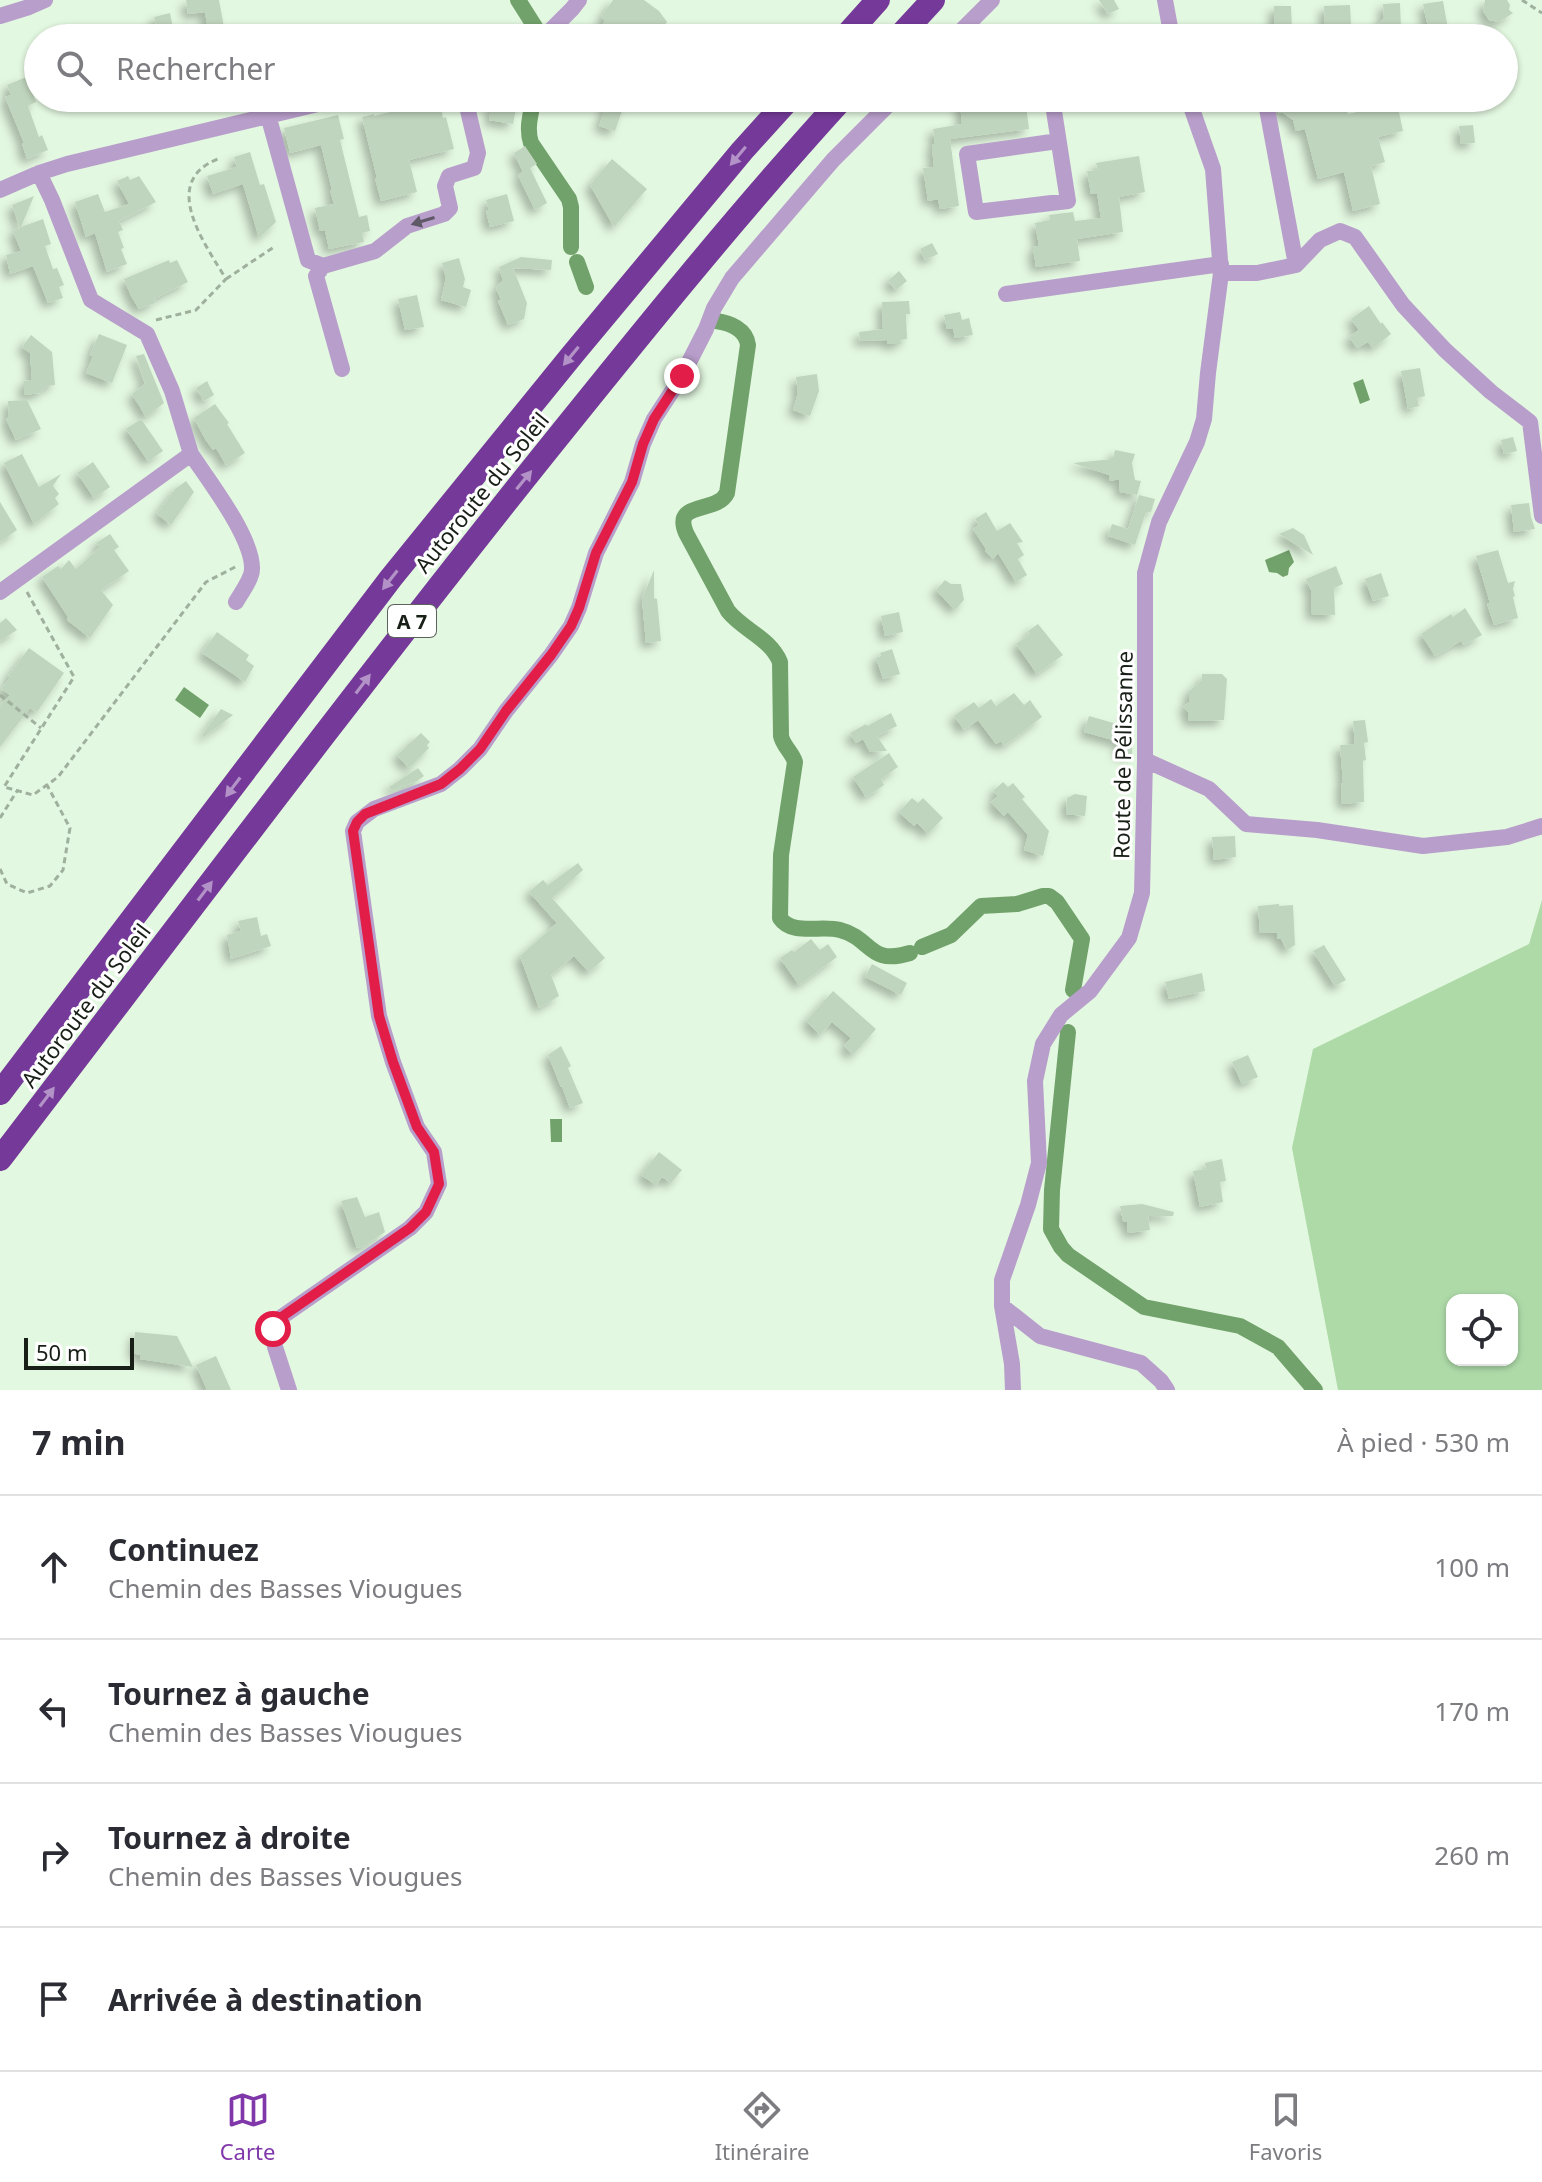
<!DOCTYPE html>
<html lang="fr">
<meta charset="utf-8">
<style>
body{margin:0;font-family:"Noto Sans",sans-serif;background:#f7f7f7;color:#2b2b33}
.controls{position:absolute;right:24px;bottom:24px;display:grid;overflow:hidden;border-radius:16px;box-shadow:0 2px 6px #0004}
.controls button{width:72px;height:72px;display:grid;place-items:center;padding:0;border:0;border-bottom:2px solid #e1e1e2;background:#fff;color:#2b2b33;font:40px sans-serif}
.scale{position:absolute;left:24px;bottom:20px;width:110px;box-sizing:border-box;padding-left:8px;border:4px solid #171f16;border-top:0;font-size:22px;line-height:28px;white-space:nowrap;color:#171f16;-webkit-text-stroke:6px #fff;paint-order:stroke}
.stop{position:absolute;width:24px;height:24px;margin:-18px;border:6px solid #e11d48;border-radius:50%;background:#fff}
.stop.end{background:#e11d48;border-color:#fff;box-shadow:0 2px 8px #0008}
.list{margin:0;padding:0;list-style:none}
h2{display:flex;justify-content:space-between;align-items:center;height:104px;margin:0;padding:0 32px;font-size:34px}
h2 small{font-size:26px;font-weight:400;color:#7c7c81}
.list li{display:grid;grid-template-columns:52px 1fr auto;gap:24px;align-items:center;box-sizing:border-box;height:144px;padding:0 32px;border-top:2px solid #e1e1e2}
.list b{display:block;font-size:30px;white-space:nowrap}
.list p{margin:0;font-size:26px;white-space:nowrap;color:#7c7c81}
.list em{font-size:26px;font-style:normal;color:#7c7c81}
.icon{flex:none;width:44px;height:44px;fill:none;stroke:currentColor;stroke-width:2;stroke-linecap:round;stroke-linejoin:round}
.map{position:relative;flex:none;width:1542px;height:1390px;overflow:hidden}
.search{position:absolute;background:#fff;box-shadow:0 2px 6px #0004;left:24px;right:24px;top:24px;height:88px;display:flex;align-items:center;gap:20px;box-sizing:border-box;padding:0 28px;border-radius:44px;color:#7c7c81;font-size:30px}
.sheet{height:680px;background:#fff}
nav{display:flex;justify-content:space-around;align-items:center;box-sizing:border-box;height:112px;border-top:2px solid #e1e1e2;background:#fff;font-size:22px;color:#7c7c81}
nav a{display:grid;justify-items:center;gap:4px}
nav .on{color:#8037a9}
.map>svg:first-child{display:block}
.green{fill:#aedaa8;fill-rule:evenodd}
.water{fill:#72a26c}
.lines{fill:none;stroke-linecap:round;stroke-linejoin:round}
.canal{stroke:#72a26c;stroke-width:16}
.building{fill:#c0d5bd;filter:url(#shadow)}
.path{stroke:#9fb09d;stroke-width:3;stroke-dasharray:6 4;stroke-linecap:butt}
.minor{stroke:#b89ecb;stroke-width:16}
.highway{stroke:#753a99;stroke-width:24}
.oneway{fill:#b393c7}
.oneway2{fill:#5f5867}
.route{stroke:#e11d48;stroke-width:10}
.labels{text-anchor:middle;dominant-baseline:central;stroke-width:6;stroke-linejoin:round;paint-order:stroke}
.shield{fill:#fff;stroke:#5d625c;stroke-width:2}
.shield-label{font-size:20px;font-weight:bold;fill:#171f16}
.street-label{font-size:22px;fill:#171f16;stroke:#fff}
</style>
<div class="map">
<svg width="1542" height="1390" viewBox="0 0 1542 1390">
<defs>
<filter id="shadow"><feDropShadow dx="-5.5" dy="5.5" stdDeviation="4" flood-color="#0004"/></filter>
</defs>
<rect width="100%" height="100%" fill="#e3f8e0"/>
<path class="green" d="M1542 900V1390H1338L1292 1148 1313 1049 1529 944ZM1452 1300H1512V1360H1452Z"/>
<path class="water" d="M1363 379 1370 400 1360 404 1353 383Z
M1289 550 1294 562 1289 568 1288 575 1283 577 1277 573 1269 572 1265 560Z
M184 687 209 705 200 718 175 700Z
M550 1119H562V1142H551Z"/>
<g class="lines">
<path class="canal" d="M518 0 537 30
M534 98C531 113 526 128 531 143L569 199 571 207V247
M577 262 586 287
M716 321C730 323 746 329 748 345L727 493C717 514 672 500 686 533L728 611C743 630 770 638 780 662L781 736C783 746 792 752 795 762L781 855 780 918C792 936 821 925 840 930 872 938 868 966 910 953
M922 947 951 935 981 906 1017 904 1043 896H1049L1057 902 1082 939 1073 990
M1068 1032 1052 1190 1051 1229 1061 1247 1068 1255 1144 1307 1240 1326 1278 1347 1315 1390"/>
</g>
<path class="building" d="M186 0H219L224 27 208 30 205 12 188 14Z
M613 0H644L659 11 667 22 655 38H605L597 32 605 21 601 17Z
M1099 0H1114L1119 9 1108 14Z
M1485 0H1507L1510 5 1509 10 1513 13 1499 22 1489 20 1483 11Z
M1443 1 1448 29 1429 32 1423 4Z
M1400 3 1401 29 1410 38H1381L1373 30 1384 18 1383 4Z
M1350 5 1351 25 1325 26 1324 6Z
M1274 6H1291L1292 30 1274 31Z
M170 13 175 38H155L152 24H156L154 17Z
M26 77 36 102 28 106 39 137 42 135 48 150 27 159 22 144 24 143 5 97 11 95 7 85Z
M501 98H518L513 124 489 120 492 103 500 105Z
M996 98H1025L1029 129 950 139 959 206 940 209 938 199 928 201 923 168 934 167 932 148V144H935L933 129 962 124 960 103Z
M1283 98H1344L1348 114 1397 103 1403 131 1378 137 1385 162 1371 166 1380 204 1353 211 1344 172 1318 179 1305 129 1296 131 1293 120 1282 112 1279 113 1276 100Z
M439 100 443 118 446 117 454 149 409 160 417 192 381 201 375 178H377L362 117 374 114V116Z
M608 100 624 105 615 131 599 126Z
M338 115 344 139 340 140 359 217 367 215 370 231 362 233 364 242 329 249 325 230 320 231 315 208 334 204 330 190H332L321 145 290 153 284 128Z
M1473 125 1475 143 1461 144 1459 126Z
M525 146 537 164 530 168 547 203 535 210 518 175 527 170 523 172 514 153Z
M250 152 260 185 264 184 276 222 259 238 243 184 213 194 207 176 237 167 234 157Z
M1139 156 1145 192 1119 197 1123 232 1077 239 1080 261 1036 267 1033 247 1039 246 1035 223 1050 220 1049 215 1073 212 1075 221 1101 218 1097 193 1091 194 1087 171 1098 170 1096 163Z
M612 159 647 189 614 227 590 185Z
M128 176 130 180 139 176 156 202 119 221 123 230 118 232 124 248 121 249 127 264 107 272 95 233 86 237 75 202 98 194 105 212 129 204 117 181Z
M507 194 514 221 490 227 486 211 489 210 486 200Z
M34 196 21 227 43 219 51 244 45 246 53 269 57 268 64 285 59 287 63 298 48 303 33 266 10 274 6 255 21 251 13 231 20 228 12 205Z
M932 243 938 254 925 260 920 249Z
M521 257 552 260 551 270 513 268 527 303 524 319 508 325 498 301 501 300 496 288 503 280 499 267Z
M459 258 465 279 463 287 471 290 466 307 441 300 446 278 442 263Z
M169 260 170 263 177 260 188 282 154 299 155 303 139 309 131 296 124 279Z
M899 271 907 281 896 290 888 281Z
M417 295 424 327 405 330 398 299Z
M909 301 910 314H906L907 339 900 340 901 344H887V340L860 341 859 332 883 329 882 302Z
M1369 306 1381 324 1382 322 1391 334 1373 348 1368 342 1357 348 1349 337 1359 330 1351 319Z
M960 312 962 320 969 318 973 335 955 338 953 328 947 329 944 315Z
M99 334 127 345 112 383 86 373 93 356 90 355Z
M31 335 52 352 55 385 47 386 40 393 24 395V381L32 380 30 353 22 347Z
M144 354 164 403 146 417 132 394 145 384 136 356Z
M1420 368 1425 396 1417 398 1419 406 1408 409 1401 371Z
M817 374 819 391 810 416 793 410 798 393 796 377Z
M207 381 214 395 204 401 196 388Z
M27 400 41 429 16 440 6 419 9 417 8 401Z
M215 404 229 423 227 424 245 453 226 465 216 448 213 450 205 439 194 418Z
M141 419 163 451 148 461 126 429Z
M1513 437 1517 451 1504 454 1501 440Z
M1115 450 1135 454 1132 463 1135 480 1141 481 1137 495 1120 492 1119 479 1110 481 1109 475 1073 463 1113 459Z
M22 454 39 487 61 474 53 486 59 494 55 498 59 504 34 524 4 463Z
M93 462 110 487 94 498 77 473Z
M186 481 194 492 171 525 157 514 175 489Z
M1139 495 1155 499 1151 512H1146L1135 545 1108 536 1112 524 1128 529Z
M0 502 17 530 0 542Z
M1529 503 1531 517 1535 529 1514 532 1511 505Z
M986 512 997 531 1010 523 1023 542 1017 543 1024 555 1018 559 1027 575 1016 582 998 553 993 559 985 551 986 549 973 529 979 525 975 519Z
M1293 528 1304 535 1313 555 1279 534Z
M110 534 119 547 114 550 129 571 101 590 113 605 90 638 67 620 68 617 42 577 58 566 61 569 69 560 76 569 100 547 96 543Z
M1498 550 1508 583 1515 581 1513 589 1515 596 1513 597 1518 618 1494 625 1487 604 1490 603 1476 556Z
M1336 566 1343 584 1334 588 1335 615 1311 614V590L1306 579Z
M654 570V598L657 599 661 641 646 643 642 599Z
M1381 573 1389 596 1373 601 1365 579Z
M945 580 951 584H961L964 600 955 610 936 590Z
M1465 608 1482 635 1464 645 1461 641 1435 656 1421 634 1451 614 1453 617Z
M899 612 903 632 885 636 881 616Z
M6 618 17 630 0 641V623Z
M1038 624 1063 655 1037 674 1016 644 1030 634 1028 631Z
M217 632 249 655 246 660 254 666 245 682 202 653Z
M29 648 64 673 37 712 30 708 0 747V706L10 695 1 689 10 678 8 676Z
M892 649 900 674 883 679 876 658 881 656 880 653Z
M1202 674H1222L1227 679 1224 720 1188 721V712L1183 707 1189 702V691L1202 680Z
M1014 693 1024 705 1030 700 1042 717 1004 746 1001 741 996 744 978 720 964 730 954 716 974 702 979 708 991 699 996 706Z
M221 709 233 715 204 737 202 735Z
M1128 712 1132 713V756L1119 753 1120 742 1084 732 1089 716 1124 726Z
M891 713 897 726 877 736 887 751 870 752 863 739 856 743 850 733 866 724 867 726Z
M1365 720 1368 742 1364 743 1366 760 1363 761 1364 802 1342 804 1341 783H1343L1340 745 1355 744 1353 721Z
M421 733 430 742 427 745 429 748 409 768 397 755Z
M889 753 898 767 881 779 884 785 866 797 853 777Z
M418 768 424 776 417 781 392 791 389 787Z
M1003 782 1008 787 1013 783 1025 797 1022 799 1049 831 1043 856 1024 850 1028 835 1008 812 1004 816 991 802 998 796 993 791Z
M1075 794 1087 796 1085 816 1066 814 1067 798Z
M912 798 918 803 923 798 943 818 928 834 917 823 914 826 899 812Z
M1235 836 1236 857 1214 860 1212 837Z
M578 863 583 870 552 898 605 958 589 972 574 956 551 975 559 996 539 1008 520 956 557 923 529 892 543 880 548 885Z
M1279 904V906L1293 905 1295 945 1287 950 1281 939H1277V933H1260L1258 906Z
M257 917 261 936 267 934 271 946 231 959 227 935 241 931 238 921Z
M811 939 820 950 828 944 837 957 799 985 780 958 792 950 794 952Z
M1324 945 1346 980 1335 986 1313 951Z
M872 964 907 983 901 995 865 977Z
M1202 973 1205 991 1169 999 1165 982Z
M833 991 876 1029 853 1055 844 1046 851 1038 832 1022 820 1035 806 1021Z
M561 1046 571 1066 568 1068 583 1103 570 1108 562 1086 561 1087 548 1055Z
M1248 1055 1258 1077 1242 1084 1232 1062Z
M659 1152 682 1170 671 1183 662 1177 656 1185 641 1175Z
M1222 1159 1226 1181 1220 1182 1223 1202 1200 1207 1193 1171 1206 1169 1205 1163Z
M357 1197 365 1217 379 1212 385 1232 364 1246 357 1248 341 1201Z
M1142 1204 1174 1212 1173 1216H1148L1150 1230 1128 1233 1127 1222 1123 1221 1120 1206Z
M135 1332 177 1336 193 1367 140 1359V1355L133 1353Z
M216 1356 231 1390H207L196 1365Z"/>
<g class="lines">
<path class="path" d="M1522 0 1542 13
M226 279 274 247
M156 320 196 310 226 279C205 244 159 182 218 159
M27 592 74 677 4 787 33 795 58 777 206 582 237 566
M0 695 41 728
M0 818 17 791
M0 869 7 884 27 893 50 886 63 870 70 828 47 785"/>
<path class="minor" d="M1165 0 1172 38
M0 16 29 7 45 0
M543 38 572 9 579 0
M954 38 992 0
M1052 98 1068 201 976 212 967 154 1058 141
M1265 98 1296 265
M268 115 308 260 323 266 375 251 407 226 444 214 450 208 445 186 449 176 474 168 478 153 465 98
M0 190 39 173 67 164 343 98
M323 266 316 276 342 369
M1221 273H1257L1296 265 1320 240 1340 231 1355 237 1403 305 1445 350 1491 392 1530 422 1542 516
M1006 294 1221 264
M191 454C209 481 253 538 252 569 252 579 241 593 236 602
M0 592 191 454 172 391 147 334 91 300 52 200 39 173
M1145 760 1209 789 1246 824 1317 830 1423 846 1507 837 1542 826
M1002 1306 1040 1336 1141 1363 1161 1381 1167 1390
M289 1390 275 1347 273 1329 283 1316 410 1228 426 1212 439 1184 434 1152 417 1127 393 1062 379 1016 353 831 357 822 374 809 441 784 460 769 480 749 506 711 551 655 571 626 579 608 596 553 632 482 643 444 654 419 682 376 706 329 714 308 732 278 833 160 895 98
M1013 1390 1012 1364 1002 1306V1280L1028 1205 1039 1163 1035 1081 1043 1044 1061 1015 1090 991 1129 938 1142 893 1145 760V573L1159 522 1197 442 1204 419 1208 373 1221 273 1213 169 1188 98"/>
<path class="highway" d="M844 38 878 0
M898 38 933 0
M0 1093 391 578 573 354 742 151 790 98
M0 1159C179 925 357 688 541 458 639 336 738 213 843 98"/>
</g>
<defs><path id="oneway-solid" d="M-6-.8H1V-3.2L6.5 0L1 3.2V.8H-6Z" transform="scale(2)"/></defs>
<g class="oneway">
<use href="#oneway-solid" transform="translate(738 156) rotate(130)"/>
<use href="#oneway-solid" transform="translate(571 356) rotate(129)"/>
<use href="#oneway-solid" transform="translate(524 480) rotate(-51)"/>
<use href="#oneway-solid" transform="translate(390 580) rotate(128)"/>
<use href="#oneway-solid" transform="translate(363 684) rotate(-53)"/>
<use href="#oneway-solid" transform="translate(233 787) rotate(127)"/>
<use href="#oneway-solid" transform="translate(205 891) rotate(-53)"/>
<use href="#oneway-solid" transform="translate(47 1097) rotate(-53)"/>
</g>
<use class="oneway2" href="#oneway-solid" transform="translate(423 221) rotate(163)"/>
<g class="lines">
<path class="route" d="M273 1329 283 1316 410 1228 426 1212 439 1184 434 1152 417 1127 393 1062 379 1016 353 831 357 822 365 814 441 784 460 769 480 749 506 711 551 655 571 626 579 608 596 553 632 482 643 444 654 419 682 376"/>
</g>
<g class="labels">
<rect class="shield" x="388" y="605" width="48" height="32" rx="6"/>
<g class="shield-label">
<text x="412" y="621">A 7</text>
</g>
<g class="street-label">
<text transform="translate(481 492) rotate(-51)">Autoroute du Soleil</text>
<text transform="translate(1122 755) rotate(-89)">Route de Pélissanne</text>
<text transform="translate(85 1005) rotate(-53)">Autoroute du Soleil</text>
</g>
</g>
</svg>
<div class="controls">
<button><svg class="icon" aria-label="locate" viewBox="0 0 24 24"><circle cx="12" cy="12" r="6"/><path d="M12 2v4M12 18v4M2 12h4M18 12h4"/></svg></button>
</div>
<div class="scale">50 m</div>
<div class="stop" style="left:273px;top:1329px"></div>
<div class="stop end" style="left:682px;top:376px"></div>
<div class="search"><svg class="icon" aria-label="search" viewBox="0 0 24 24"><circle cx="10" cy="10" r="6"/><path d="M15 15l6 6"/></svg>Rechercher</div>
</div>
<section class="sheet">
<h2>7 min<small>À pied · 530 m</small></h2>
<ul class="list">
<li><svg class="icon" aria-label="ahead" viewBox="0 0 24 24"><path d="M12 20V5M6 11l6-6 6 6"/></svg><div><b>Continuez</b><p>Chemin des Basses Viougues</p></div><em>100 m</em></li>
<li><svg class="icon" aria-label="left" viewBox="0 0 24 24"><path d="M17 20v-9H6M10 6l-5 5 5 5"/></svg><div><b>Tournez à gauche</b><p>Chemin des Basses Viougues</p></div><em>170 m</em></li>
<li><svg class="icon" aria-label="right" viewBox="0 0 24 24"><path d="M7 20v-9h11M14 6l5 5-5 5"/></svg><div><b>Tournez à droite</b><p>Chemin des Basses Viougues</p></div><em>260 m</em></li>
<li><svg class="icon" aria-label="arrive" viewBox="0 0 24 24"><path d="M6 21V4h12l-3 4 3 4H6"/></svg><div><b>Arrivée à destination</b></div></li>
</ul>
</section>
<nav>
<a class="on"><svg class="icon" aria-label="map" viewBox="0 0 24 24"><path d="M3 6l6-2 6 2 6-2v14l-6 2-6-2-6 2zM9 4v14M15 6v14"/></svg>Carte</a>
<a><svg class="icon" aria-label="directions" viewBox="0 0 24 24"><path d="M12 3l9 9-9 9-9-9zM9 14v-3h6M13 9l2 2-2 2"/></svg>Itinéraire</a>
<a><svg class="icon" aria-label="saved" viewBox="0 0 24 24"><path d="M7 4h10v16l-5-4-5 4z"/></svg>Favoris</a>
</nav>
